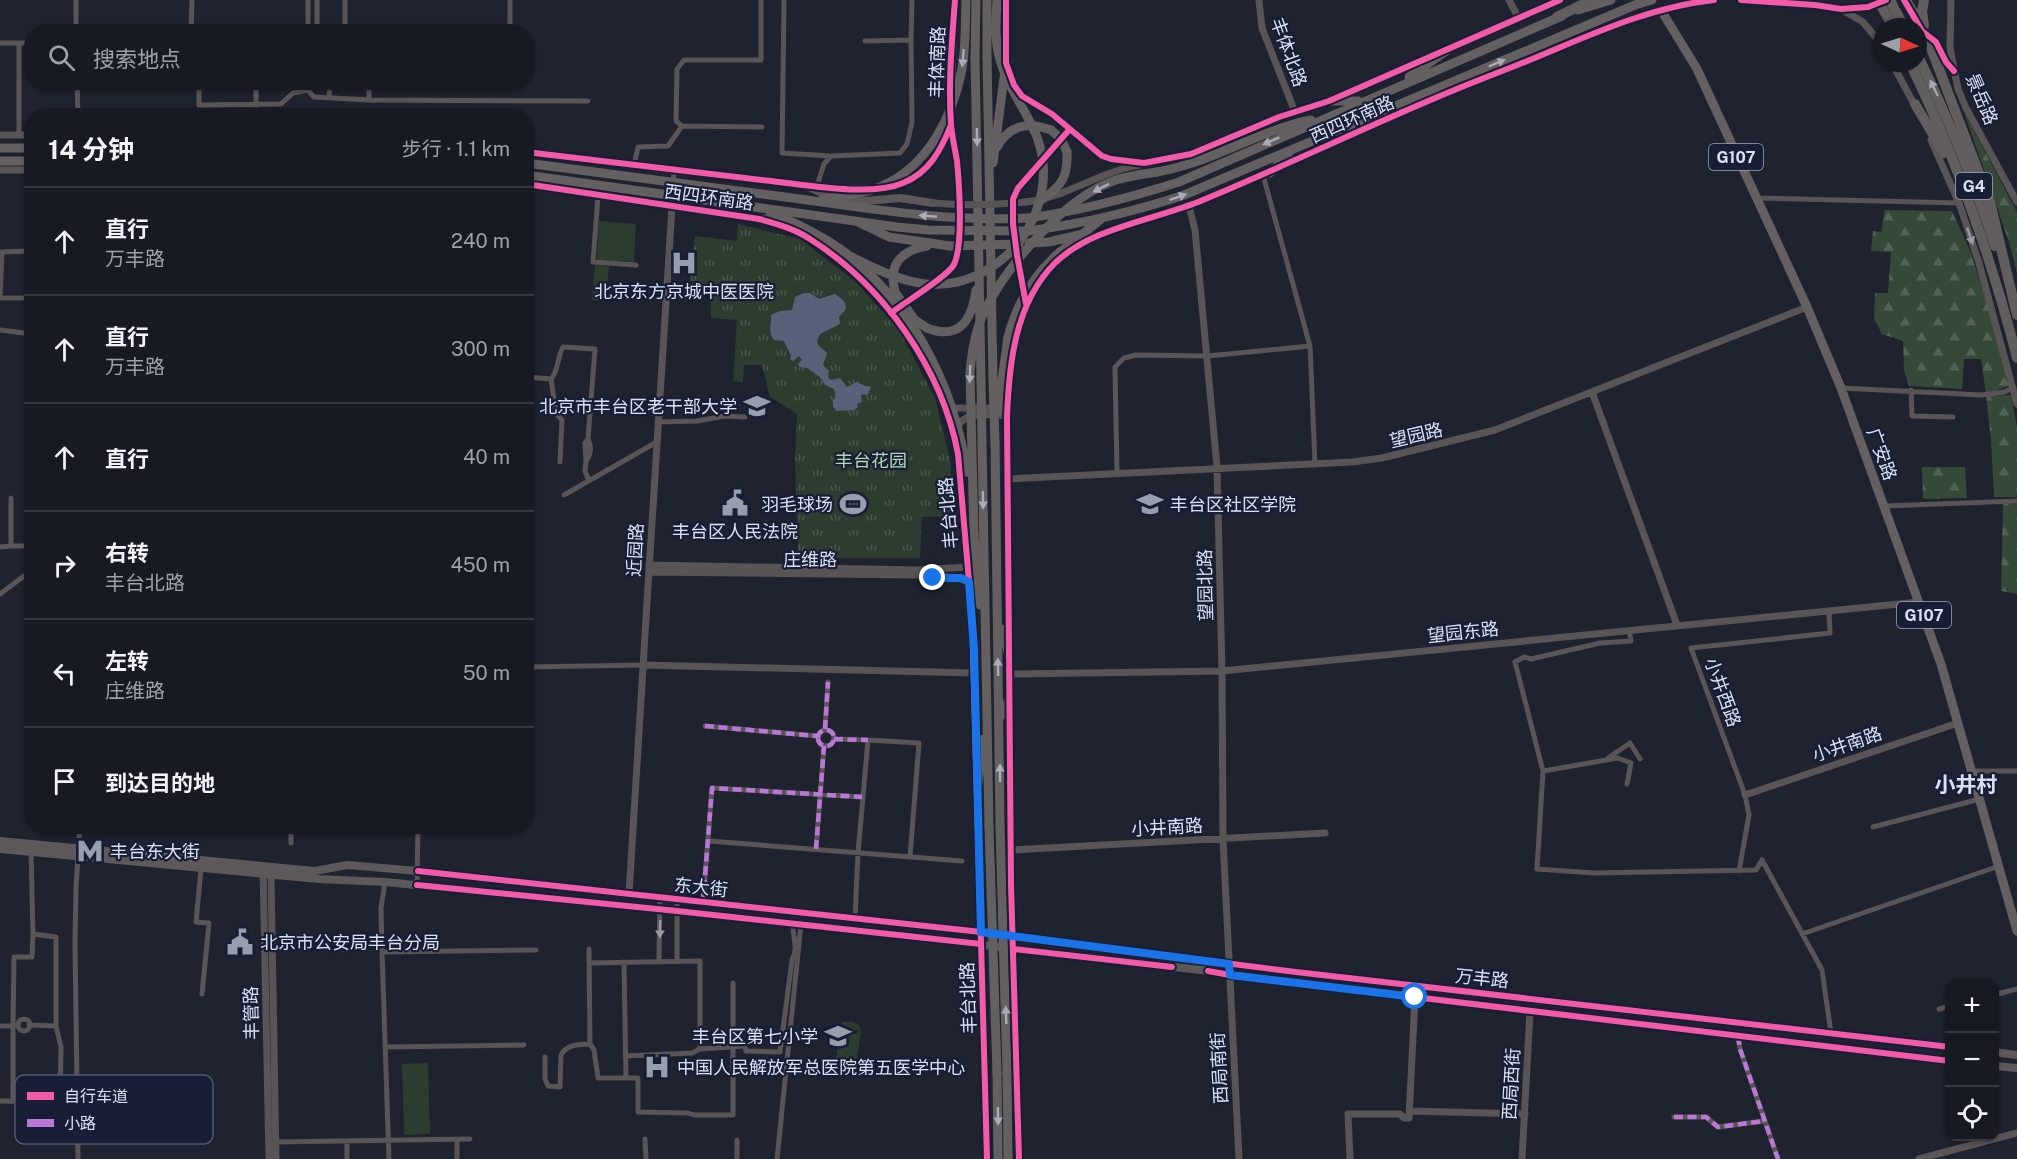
<!DOCTYPE html>
<html lang="zh">
<meta charset="utf-8">
<style>
body{margin:0;font-family:"Public Sans","Noto Sans SC",sans-serif;background:#242730;color:#f1f3f6}
.controls{position:absolute;right:18px;bottom:18px;display:grid;overflow:hidden;border-radius:12px;box-shadow:0 2px 4px #0004}
.controls button{width:54px;height:54px;display:grid;place-items:center;padding:0;border:0;border-bottom:2px solid #363841;background:#171a23;color:#f1f3f6;font:30px sans-serif}
.compass{position:absolute;left:1873px;top:18px;width:54px;height:54px;border-radius:50%;background:#171a23;box-shadow:0 2px 4px #0004;rotate:94deg}
.stop{position:absolute;width:18px;height:18px;margin:-14px;border:4px solid #1a73e8;border-radius:50%;background:#fff}
.stop.end{background:#1a73e8;border-color:#fff;box-shadow:0 2px 6px #0008}
.list{margin:0;padding:0;list-style:none}
h2{display:flex;justify-content:space-between;align-items:center;height:78px;margin:0;padding:0 24px;font-size:26px}
h2 small{font-size:20px;font-weight:400;color:#9ea1a6}
.list li{display:grid;grid-template-columns:39px 1fr auto;gap:18px;align-items:center;box-sizing:border-box;height:108px;padding:0 24px;border-top:2px solid #363841}
.list b{display:block;font-size:22px;white-space:nowrap}
.list p{margin:0;font-size:20px;white-space:nowrap;color:#9ea1a6}
.list em{font-size:20px;font-style:normal;color:#9ea1a6}
.icon{flex:none;width:33px;height:33px;fill:none;stroke:currentColor;stroke-width:2;stroke-linecap:round;stroke-linejoin:round}
.map{position:relative;flex:none;width:2017px;height:1159px;overflow:hidden}
.search{position:absolute;background:#171a23;box-shadow:0 2px 4px #0004;left:24px;top:24px;width:510px;height:66px;display:flex;align-items:center;gap:15px;box-sizing:border-box;padding:0 21px;border-radius:24px;color:#9ea1a6;font-size:22px}
.panel{position:absolute;background:#171a23;box-shadow:0 2px 4px #0004;left:24px;top:108px;width:510px;height:726px;border-radius:24px}
.map>svg:first-child{display:block}
.grass{fill:url(#grass-tufts)}
.forest{fill:url(#forest-firs)}
.garden{fill:#2c3d30}
.water{fill:#57627a}
.lines{fill:none;stroke-linecap:round;stroke-linejoin:round}
.minor{stroke:#595557;stroke-width:5}
.tertiary{stroke:#595557;stroke-width:7}
.secondary{stroke:#5d5859;stroke-width:8}
.trunk{stroke:#645f60;stroke-width:9}
.motorway{stroke:#625e5f;stroke-width:10}
.tertiary-bridge{stroke:#595557;stroke-width:7}
.trunk-bridge{stroke:#645f60;stroke-width:9}
.quiet{stroke:#ba77d6;stroke-width:4.5;stroke-dasharray:9 4.5;stroke-linecap:butt}
.cycleway-casing{stroke:#181e36;stroke-width:10}
.cycleway{stroke:#f35aa7;stroke-width:6}
.oneway{fill:#abacb7}
.oneway2{fill:#a5a6af}
.oneway3{fill:#9a9aa4}
.route{stroke:#1a73e8;stroke-width:8}
.labels{text-anchor:middle;dominant-baseline:central;stroke-width:4.5;stroke-linejoin:round;paint-order:stroke}
.shield{fill:#181e36;stroke:#a0a6b9;stroke-width:1.5}
.shield-label{font-size:16px;font-weight:bold;fill:#dbe0f1}
.street-label{font-size:18px;fill:#dbe0f1;stroke:#181e36}
.poi-label{font-size:18px;fill:#dbe0f1;stroke:#181e36;text-anchor:start}
.park-label{font-size:18px;fill:#acd9b1;stroke:#181e36}
.quarter-label{font-size:21px;font-weight:bold;fill:#dbe0f1;stroke:#181e36}
.key{fill:#181e36;stroke:#52586e;stroke-width:1.5}
.key-label{font-size:16px;fill:#dbe0f1}
</style>
<div class="map">
<svg width="2017" height="1159" viewBox="0 0 2017 1159">
<defs>
<pattern id="grass-tufts" width="24" height="20" patternUnits="userSpaceOnUse" patternTransform="scale(1.5)"><rect width="24" height="20" fill="#2c3d30"/><path d="M3 7l-1-3M5 7V3M7 7l1-3M15 17l-1-3M17 17v-4M19 17l1-3" fill="none" stroke="#4a594e"/></pattern>
<pattern id="forest-firs" width="22" height="20" patternUnits="userSpaceOnUse" patternTransform="scale(1.5)"><rect width="22" height="20" fill="#354939"/><path d="M5 1l3.5 6h-7zM16 11l3.5 6h-7z" fill="#526356"/></pattern>
</defs>
<rect width="100%" height="100%" fill="#1f222f"/>
<path class="grass" d="M738 224 800 239 856 282 899 330 935 398 950 459 954 516 922 517 920 558H798L795 460 797 414 770 397 762 365H744L743 382 733 381 737 320 711 318 710 288 690 281 695 236 737 241Z"/>
<path class="forest" d="M1964 112 2017 212V273L2009 242Z
M1885 210 1952 211 1971 253 1985 297 2009 386 1986 394 1981 359H1964L1962 389 1909 386 1904 370 1903 341 1882 334 1874 318 1875 293H1888L1891 252 1871 251 1873 231 1881 232Z
M2011 395 2017 427V497H1994L1991 440 1986 396Z
M1922 467H1965L1967 498 1923 499Z
M2003 504H2017V594L2001 591Z"/>
<path class="garden" d="M599 221 636 224 634 262 597 260Z
M595 265 609 266 606 301 592 300Z
M843 1022H853L859 1025 861 1031 855 1072 835 1070 840 1026Z
M428 1063 430 1134 404 1135 402 1064Z"/>
<path class="water" d="M804 293H810L819 299 835 294C841 298 846 301 846 309L839 317 840 324 820 334 817 341 818 345 827 353 823 365 829 371 828 376 830 380 840 378 847 387 857 382 865 386H869L871 388 867 396 865 394 861 395 862 402 857 404 858 407 854 410 836 411 833 406V400L836 397 834 389 825 385 820 377 807 368 800 367 798 364 802 360 799 356 793 361 790 359 791 356 784 341 774 340C767 330 772 325 771 315L780 311 792 310 795 297Z"/>
<g class="lines">
<path class="minor" d="M784 0 782 153 831 156
M76 32V0
M191 32 192 0
M308 32V0
M317 32V0
M345 32V0
M510 32V0
M911 40 912 0
M0 43H32
M19 43V135
M77 82 78 116
M199 82V105L281 104 293 93 308 90
M308 82V90L314 97 369 100 588 101
M329 98 330 82
M369 100V82
M256 105V82
M682 126 676 121 677 69 684 60H761V0
M634 166 638 147 668 146 682 126 762 127
M1263 175 1310 346 1315 464
M817 186 824 164 831 156 900 153 907 144 912 122 911 40 865 41
M598 196 593 262 636 265
M1756 198 1959 203
M672 207 674 171
M0 252H2L0 298H23
M2 252 32 251
M0 330 32 334
M526 377 551 379C559 370 557 357 563 347L595 349 588 439 585 443 586 461C591 455 592 446 588 439
M551 379 556 413 562 420 560 462
M1841 388 1982 395 2004 392 2013 388
M1911 390 1912 416 1953 417
M657 422 697 421 725 416 745 417
M586 461 585 471 589 481
M1117 473 1115 367 1124 358 1136 355 1208 356 1310 346
M564 495 655 443
M1884 506 2017 501
M11 546H32
M0 547 11 546V498
M0 594 32 570
M1629 630 1631 641 1600 643 1531 659 1524 657 1515 662 1543 771 1537 869 1594 873 1756 870 1762 860 1822 970 1831 1033
M526 667 644 665
M29 721 28 670 32 661
M705 726 817 736
M825 729 828 682
M818 738a8 8 0 1 1 16 0a8 8 0 1 1-16 0Z
M834 739 868 740
M1608 758 1630 743 1640 759
M1543 771 1618 758 1631 763 1627 784
M1972 771H2017
M1873 827 1980 799
M709 841 962 861
M291 843V826
M816 849 824 746
M201 869 196 922 209 923 202 994
M1739 871 1749 815 1745 795 1691 648 1830 633 1829 610
M385 882 381 908 382 952 389 1159
M417 885 418 826
M703 902 712 788 862 797
M855 918 858 853 868 740 919 743 910 857
M1802 934 1999 866
M589 949 590 1044 594 1050 598 1078H638V1112L688 1113 694 1115H733V983
M382 952 536 950
M659 961 660 897
M677 961V899
M624 962 626 1078
M589 963 700 961V1049L745 1046 746 1051 780 1052 792 960C799 947 792 936 793 923
M1994 995 2017 989
M1939 1009 1950 1006
M18 1025a6 6 0 1 1 12 0a6 6 0 1 1-12 0Z
M29 1025 56 1026
M0 1026H13L14 957H32L33 934
M1738 1036 1740 1049 1778 1159
M386 1047 524 1045
M625 1056 692 1053 700 1049
M545 1057V1079L548 1086 560 1087 561 1055C567 1044 578 1045 590 1044
M0 1101 60 1102 61 1047 56 1026V937L33 934 31 851
M13 1101V1026L18 1025
M1674 1117H1706L1718 1127 1764 1121
M457 1139V1159
M645 1139 646 1159
M737 1140V1159
M275 1142 470 1139
M78 1159 75 943 76 887 80 826
M347 1159V1141
M777 1159 801 924"/>
<path class="tertiary" d="M1006 0V63L1008 69
M1259 0 1262 28 1295 112
M1509 0 1519 19
M1741 0 1815 5 1841 9 1868 7
M1951 0 1950 48 1958 89 1966 108 2017 202
M1841 9 1863 22 1882 45
M1443 52 1560 0
M1892 63 1915 106
M1012 79 1022 96 1052 114 1094 151 1111 159 1138 163
M1462 87C1502 71 1542 55 1582 39 1625 22 1668 5 1714 0
M951 103 955 0
M0 135H32
M1931 140 1959 203 1979 263 2017 404
M526 152 674 171 842 188H868
M0 170H32
M526 184 759 219C777 224 795 229 810 239 884 286 942 369 958 454L972 616 977 765
M808 187 831 198
M882 188C918 188 939 155 951 125
M1025 202 1041 200 1062 193 1105 175 1125 168 1191 154 1279 117 1329 101 1433 56
M1189 206 1195 230 1217 467 1222 671 1223 839 1239 1159
M1025 295C1020 272 1007 219 1013 198 1018 180 1056 146 1069 130
M900 306C917 294 938 283 951 267 969 246 956 154 951 126
M1592 392 1677 625
M948 408H997
M956 430C958 425 961 421 966 418 973 414 999 414 1007 417
M1007 479 1352 462 1382 458 1495 430 1807 307
M649 565 917 570 968 567
M649 572 919 575C935 578 955 574 969 582
M644 665 974 673
M1009 674 1222 671 1919 602
M977 786 987 1159
M1745 795 1958 723
M1011 850 1325 833
M263 869 269 1159
M271 875 276 1159
M629 894C644 665 656 436 672 207
M1410 1111 1525 1114
M1019 1159 1011 884 1007 417C1009 364 1015 304 1054 264 1089 229 1145 223 1190 206 1279 171 1364 126 1452 91
M1350 1159 1348 1114H1400L1404 1118H1409L1415 997
M1522 1159 1530 1011
M1919 1159 2017 1133"/>
<path class="secondary" d="M842 203 900 198 933 203
M759 219 781 217
M0 841 315 871 347 865 418 871 981 932 1229 964 1950 1047
M0 849 319 879 385 882 793 923 1218 972 1230 975 1950 1061
M1994 1052 2017 1055
M1994 1066 2017 1068"/>
<path class="trunk" d="M1578 10 1611 0
M1661 10 1697 69 1807 307 1841 388 1941 664 2017 931
M987 57 993 379
M975 58 981 379
M1409 77 1446 51
M1444 90 1467 85
M1329 101H1358
M997 147C1010 124 1028 122 1051 130
M0 148H32
M0 161H32
M993 163 1005 70
M1157 172C1211 163 1257 131 1311 120
M1270 173 1289 153
M1041 200C1062 186 1068 177 1067 152
M1028 218C1080 211 1129 198 1179 182L1562 16
M858 222 889 237 950 246
M1028 231C1081 224 1133 212 1184 195L1635 5
M1029 243 1049 242 1083 234
M1060 252 1100 220
M895 292C888 265 900 251 927 246
M927 328C960 341 972 319 976 290
M1002 380 1008 337
M982 442 989 827
M995 443 1000 827
M974 535 980 605
M1002 629 1009 655
M1000 717 1009 700
M977 790 983 739
M997 1073 998 1159
M1007 1073 1008 1159"/>
<path class="motorway" d="M1878 0 1893 27
M1890 0 1904 27
M1906 0 1926 35 1990 202 2017 315
M1924 0 1922 11 1924 25
M1557 17 1591 0
M1918 56C1948 118 1974 181 1995 246
M1910 63C1956 158 1991 256 2017 358
M1915 104 1944 153"/>
<path class="tertiary-bridge" d="M1868 7 1886 0
M933 203C964 206 994 205 1025 202"/>
<path class="trunk-bridge" d="M1635 5 1652 0
M987 57V0
M975 58 976 0
M1051 130 1061 139 1067 152
M526 163C615 174 704 186 793 198 871 209 948 222 1028 218
M526 175 897 227 929 230 1028 231
M823 199C843 196 863 194 882 186 928 166 953 116 962 69 966 47 965 23 966 0
M770 212C798 224 830 239 853 259 918 314 954 389 967 472
M950 246 1019 244
M852 257C898 281 941 299 990 268 1033 241 1055 186 1037 137 1027 111 1009 90 1001 63 994 43 996 21 997 0
M895 292 915 320 927 328
M1008 337C1017 303 1033 275 1060 252
M981 379 982 442
M993 379 995 443
M999 411 1002 380
M974 535 970 372C972 349 976 326 987 306 1011 261 1067 196 1116 180 1129 176 1143 174 1157 172
M989 827 997 1073
M1000 827 1007 1073"/>
<path class="quiet" d="M705 726 817 736
M825 729 828 682
M818 738a8 8 0 1 1 16 0a8 8 0 1 1-16 0Z
M834 739 868 740
M816 849 824 746
M703 902 712 788 862 797
M1738 1036 1740 1049 1778 1159
M1674 1117H1706L1718 1127 1764 1121"/>
<g class="cycleway-casing">
<path id="cycleway" d="M1006 0V63L1014 85 1022 96 1052 114 1102 156 1111 159 1144 163 1191 154 1279 117 1329 101 1560 0
M1741 0 1815 5 1841 9 1868 7 1886 0
M1904 0 1922 31 1936 42 1946 62 1954 71
M526 152C608 162 690 172 771 181 807 185 870 197 903 183 929 173 941 150 951 125
M526 184 759 219C777 224 795 229 810 239 884 286 942 369 958 454L972 616 987 1159
M1026 304 1017 255 1013 224V199L1018 188 1069 130
M891 313C905 302 944 279 953 266 964 249 959 182 957 161 955 149 952 137 951 124 948 83 952 41 955 0
M418 871 981 932
M417 885 677 911 981 944
M1012 936 1296 972 1950 1047
M1013 949 1172 967
M1208 971 1230 975 1950 1061
M1019 1159 1011 884 1007 417C1009 364 1015 304 1054 264 1091 227 1156 220 1203 200 1283 167 1361 129 1440 96 1468 84 1497 73 1525 62 1586 37 1648 7 1714 0"/>
</g>
<use href="#cycleway" class="cycleway"/>
</g>
<defs><path id="oneway-solid" d="M-6-.8H1V-3.2L6.5 0L1 3.2V.8H-6Z" transform="scale(1.5)"/></defs>
<g class="oneway">
<use href="#oneway-solid" transform="translate(963 58) rotate(95)"/>
<use href="#oneway-solid" transform="translate(1497 63) rotate(-23)"/>
<use href="#oneway-solid" transform="translate(977 137) rotate(89)"/>
<use href="#oneway-solid" transform="translate(1271 141) rotate(156)"/>
<use href="#oneway-solid" transform="translate(1101 188) rotate(153)"/>
<use href="#oneway-solid" transform="translate(1178 197) rotate(-19)"/>
<use href="#oneway-solid" transform="translate(928 216) rotate(-175)"/>
<use href="#oneway-solid" transform="translate(970 374) rotate(92)"/>
<use href="#oneway-solid" transform="translate(983 500) rotate(89)"/>
<use href="#oneway-solid" transform="translate(998 667) rotate(-91)"/>
<use href="#oneway-solid" transform="translate(1000 773) rotate(-90)"/>
<use href="#oneway-solid" transform="translate(1006 1015) rotate(-92)"/>
<use href="#oneway-solid" transform="translate(998 1116) rotate(89)"/>
</g>
<use class="oneway2" href="#oneway-solid" transform="translate(1934 88) rotate(-116)"/>
<g class="oneway3">
<use href="#oneway-solid" transform="translate(1970 236) rotate(71)"/>
<use href="#oneway-solid" transform="translate(660 929) rotate(91)"/>
</g>
<g class="lines">
<path class="route" d="M933 578H961L969 582 974 649 981 932 1229 964 1230 975 1415 997"/>
</g>
<defs>
<g id="hospital-bare" transform="scale(2.07)"><path d="M-5-5h3v3.5h4V-5h3V5h-3V1.5h-4V5h-3Z" fill="#999ead" stroke="#181e36" stroke-width="2.5" paint-order="stroke"/></g>
<g id="university-bare" transform="scale(2.07)"><path d="M0-5L7-2L0 1L-7-2ZM-4 1L0 2.5L4 1V4Q0 6-4 4Z" fill="#999ead" stroke="#181e36" stroke-width="2.5" paint-order="stroke"/></g>
<g id="civic-bare" transform="scale(2.07)"><path d="M-.6-6.5H3V-4.5H.6V-3L4-1V1h2V6H-6V1h2V-1L-.6-3ZM-1.2 2.5V6h2.4V2.5Z" fill="#999ead" stroke="#181e36" stroke-width="2.5" paint-order="stroke"/></g>
<g id="stadium-bare" transform="scale(2.07)"><path d="M0-5a6.5 5 0 1 0 0 10a6.5 5 0 1 0 0-10ZM-3.5-1.8h7v3.6h-7Z" fill="#999ead" stroke="#181e36" stroke-width="2.5" paint-order="stroke"/></g>
<g id="school-bare" transform="scale(2.07)"><path d="M0-5L7-2L0 1L-7-2ZM-4 1L0 2.5L4 1V4Q0 6-4 4Z" fill="#999ead" stroke="#181e36" stroke-width="2.5" paint-order="stroke"/></g>
<g id="metro-bare" transform="scale(2.07)"><path d="M-5.5 5V-5H-3L0 0L3-5H5.5V5H3V-.5L0 4L-3-.5V5Z" fill="#999ead" stroke="#181e36" stroke-width="2.5" paint-order="stroke"/></g>
</defs>
<g fill-rule="evenodd">
<use href="#hospital-bare" x="684" y="263"/>
<use href="#university-bare" x="757" y="406"/>
<use href="#civic-bare" x="735" y="503"/>
<use href="#stadium-bare" x="853" y="504"/>
<use href="#school-bare" x="1150" y="504"/>
<use href="#metro-bare" x="90" y="851"/>
<use href="#civic-bare" x="240" y="942"/>
<use href="#school-bare" x="838" y="1036"/>
<use href="#hospital-bare" x="657" y="1067"/>
</g>
<g class="labels">
<g class="shield">
<rect x="1709" y="144" width="54" height="26" rx="4.5"/>
<rect x="1956" y="173" width="36" height="26" rx="4.5"/>
<rect x="1897" y="602" width="54" height="26" rx="4.5"/>
</g>
<g class="shield-label">
<text x="1736" y="157">G107</text>
<text x="1974" y="186">G4</text>
<text x="1924" y="615">G107</text>
</g>
<g class="street-label">
<text transform="translate(1289 52) rotate(70)">丰体北路</text>
<text transform="translate(937 62) rotate(-88)">丰体南路</text>
<text transform="translate(1982 99) rotate(67)">景岳路</text>
<text transform="translate(1352 119) rotate(-24)">西四环南路</text>
<text transform="translate(709 197) rotate(8)">西四环南路</text>
<text transform="translate(1416 435) rotate(-13)">望园路</text>
<text transform="translate(1882 454) rotate(70)">广安路</text>
<text transform="translate(948 513) rotate(-95)">丰台北路</text>
<text transform="translate(635 550) rotate(-87)">近园路</text>
<text x="810" y="559">庄维路</text>
<text transform="translate(1205 585) rotate(-91)">望园北路</text>
<text transform="translate(1463 632) rotate(-6)">望园东路</text>
<text transform="translate(1723 692) rotate(70)">小井西路</text>
<text transform="translate(1847 744) rotate(-19)">小井南路</text>
<text transform="translate(1167 827) rotate(-3)">小井南路</text>
<text transform="translate(701 887) rotate(6)">东大街</text>
<text transform="translate(1482 978) rotate(6)">万丰路</text>
<text transform="translate(968 998) rotate(-92)">丰台北路</text>
<text transform="translate(251 1013) rotate(-91)">丰管路</text>
<text transform="translate(1219 1068) rotate(-93)">西局南街</text>
<text transform="translate(1511 1084) rotate(-87)">西局西街</text>
</g>
<g class="poi-label">
<text x="684" y="291" text-anchor="middle">北京东方京城中医医院</text>
<text x="737" y="406" text-anchor="end">北京市丰台区老干部大学</text>
<text x="833" y="504" text-anchor="end">羽毛球场</text>
<text x="1170" y="504">丰台区社区学院</text>
<text x="735" y="531" text-anchor="middle">丰台区人民法院</text>
<text x="110" y="851">丰台东大街</text>
<text x="260" y="942">北京市公安局丰台分局</text>
<text x="818" y="1036" text-anchor="end">丰台区第七小学</text>
<text x="677" y="1067">中国人民解放军总医院第五医学中心</text>
</g>
<g class="park-label">
<text x="871" y="460">丰台花园</text>
</g>
<g class="quarter-label">
<text x="1966" y="784">小井村</text>
</g>
</g>
<rect x="15" y="1075" width="198" height="69" rx="9" class="key"/>
<rect x="27" y="1092" width="27" height="8" fill="#f35aa7"/>
<rect x="27" y="1119" width="27" height="8" fill="#ba77d6"/>
<g class="key-label">
<text x="64" y="1102">自行车道</text>
<text x="64" y="1129">小路</text>
</g>
</svg>
<div class="controls">
<button>+</button>
<button>−</button>
<button><svg class="icon" aria-label="locate" viewBox="0 0 24 24"><circle cx="12" cy="12" r="6"/><path d="M12 2v4M12 18v4M2 12h4M18 12h4"/></svg></button>
</div>
<svg class="compass" viewBox="-18 -18 36 36"><path d="M0-13l5 13h-10z" fill="#e53935"/><path d="M0 13l5-13h-10z" fill="#9ea1a6"/></svg>
<div class="stop" style="left:1415px;top:997px"></div>
<div class="stop end" style="left:933px;top:578px"></div>
<div class="search"><svg class="icon" aria-label="search" viewBox="0 0 24 24"><circle cx="10" cy="10" r="6"/><path d="M15 15l6 6"/></svg>搜索地点</div>
<section class="panel">
<h2>14 分钟<small>步行 · 1.1 km</small></h2>
<ul class="list">
<li><svg class="icon" aria-label="ahead" viewBox="0 0 24 24"><path d="M12 20V5M6 11l6-6 6 6"/></svg><div><b>直行</b><p>万丰路</p></div><em>240 m</em></li>
<li><svg class="icon" aria-label="ahead" viewBox="0 0 24 24"><path d="M12 20V5M6 11l6-6 6 6"/></svg><div><b>直行</b><p>万丰路</p></div><em>300 m</em></li>
<li><svg class="icon" aria-label="ahead" viewBox="0 0 24 24"><path d="M12 20V5M6 11l6-6 6 6"/></svg><div><b>直行</b></div><em>40 m</em></li>
<li><svg class="icon" aria-label="right" viewBox="0 0 24 24"><path d="M7 20v-9h11M14 6l5 5-5 5"/></svg><div><b>右转</b><p>丰台北路</p></div><em>450 m</em></li>
<li><svg class="icon" aria-label="left" viewBox="0 0 24 24"><path d="M17 20v-9H6M10 6l-5 5 5 5"/></svg><div><b>左转</b><p>庄维路</p></div><em>50 m</em></li>
<li><svg class="icon" aria-label="arrive" viewBox="0 0 24 24"><path d="M6 21V4h12l-3 4 3 4H6"/></svg><div><b>到达目的地</b></div></li>
</ul>
</section>
</div>
